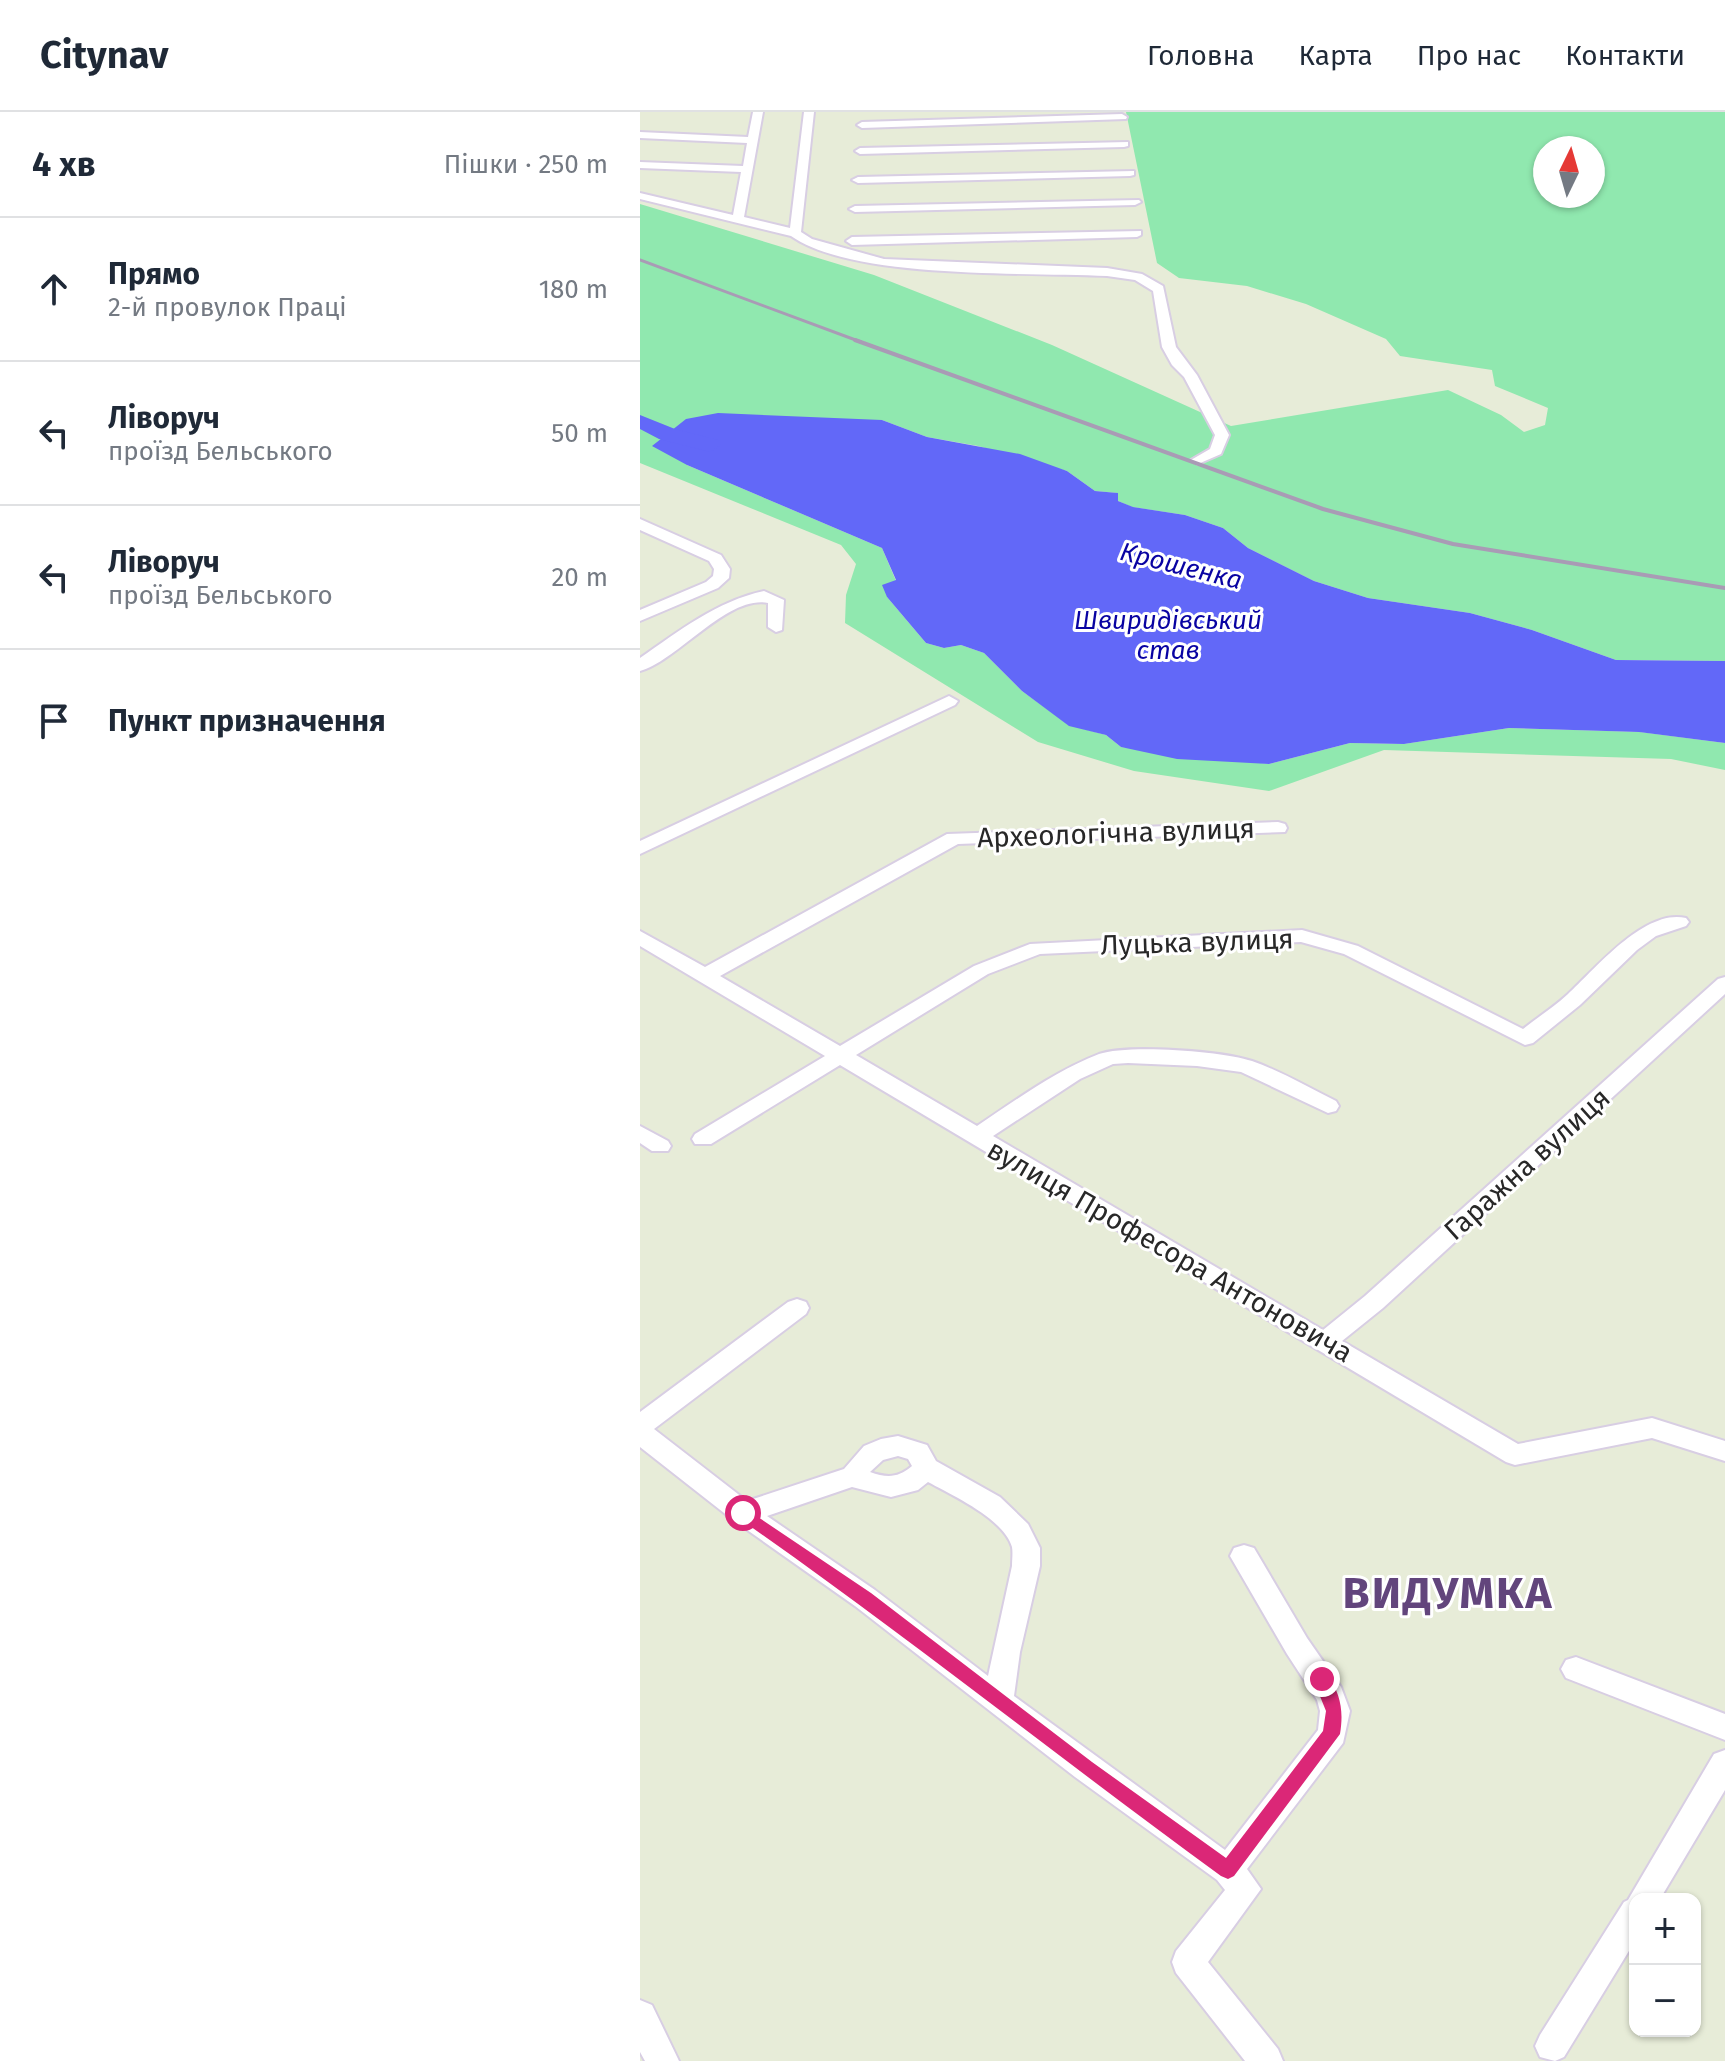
<!DOCTYPE html>
<html lang="uk">
<meta charset="utf-8">
<style>
body{margin:0;font-family:"Fira Sans",sans-serif;background:#f6f6f7;color:#1f2937}
.controls{position:absolute;right:24px;bottom:24px;display:grid;overflow:hidden;border-radius:16px;box-shadow:0 2px 6px #0004}
.controls button{width:72px;height:72px;display:grid;place-items:center;padding:0;border:0;border-bottom:2px solid #e0e1e3;background:#fff;color:#1f2937;font:40px sans-serif}
.compass{position:absolute;left:893px;top:24px;width:72px;height:72px;border-radius:50%;background:#fff;box-shadow:0 2px 6px #0004;rotate:5deg}
.stop{position:absolute;width:24px;height:24px;margin:-18px;border:6px solid #db2777;border-radius:50%;background:#fff}
.stop.end{background:#db2777;border-color:#fff;box-shadow:0 2px 8px #0008}
.list{margin:0;padding:0;list-style:none}
h2{display:flex;justify-content:space-between;align-items:center;height:104px;margin:0;padding:0 32px;font-size:34px}
h2 small{font-size:26px;font-weight:400;color:#747a83}
.list li{display:grid;grid-template-columns:52px 1fr auto;gap:24px;align-items:center;box-sizing:border-box;height:144px;padding:0 32px;border-top:2px solid #e0e1e3}
.list b{display:block;font-size:30px;white-space:nowrap}
.list p{margin:0;font-size:26px;white-space:nowrap;color:#747a83}
.list em{font-size:26px;font-style:normal;color:#747a83}
.icon{flex:none;width:44px;height:44px;fill:none;stroke:currentColor;stroke-width:2;stroke-linecap:round;stroke-linejoin:round}
.map{position:relative;flex:none;width:1085px;height:1949px;overflow:hidden}
header{display:flex;align-items:center;gap:48px;box-sizing:border-box;height:112px;padding:0 40px;background:#fff;border-bottom:2px solid #e0e1e3}
header strong{font-size:38px}
nav{display:flex;gap:44px;margin-inline-start:auto;font-size:28px}
main{display:flex}
aside{flex:1;background:#fff}
.map>svg:first-child{display:block}
.green{fill:#90e8af;fill-rule:evenodd}
.water{fill:#6268f8}
.lines{fill:none;stroke-linecap:round;stroke-linejoin:round}
.river{fill:#6268f8;fill-rule:evenodd}
.minor-casing{stroke:#d8cee3;stroke-width:4}
.minor{fill:#fff;fill-rule:evenodd}
.rail-far1{stroke:#a99bb5;stroke-width:3}
.rail{stroke:#a99bb5;stroke-width:4}
.route{fill:#db2777}
.labels{text-anchor:middle;dominant-baseline:central;stroke-width:6;stroke-linejoin:round;paint-order:stroke}
.far-water-label{font-size:26px;font-style:italic;fill:#0903a2;stroke:#fff}
.street-label{font-size:28px;fill:#282828;stroke:#fff}
.near-district-label{font-size:44px;font-weight:bold;letter-spacing:2px;fill:#62457c;stroke:#fff}
</style>
<header>
<strong>Citynav</strong>
<nav><a>Головна</a><a>Карта</a><a>Про нас</a><a>Контакти</a></nav>
</header>
<main>
<aside>
<h2>4 хв<small>Пішки · 250 m</small></h2>
<ul class="list">
<li><svg class="icon" aria-label="ahead" viewBox="0 0 24 24"><path d="M12 20V5M6 11l6-6 6 6"/></svg><div><b>Прямо</b><p>2-й провулок Праці</p></div><em>180 m</em></li>
<li><svg class="icon" aria-label="left" viewBox="0 0 24 24"><path d="M17 20v-9H6M10 6l-5 5 5 5"/></svg><div><b>Ліворуч</b><p>проїзд Бельського</p></div><em>50 m</em></li>
<li><svg class="icon" aria-label="left" viewBox="0 0 24 24"><path d="M17 20v-9H6M10 6l-5 5 5 5"/></svg><div><b>Ліворуч</b><p>проїзд Бельського</p></div><em>20 m</em></li>
<li><svg class="icon" aria-label="arrive" viewBox="0 0 24 24"><path d="M6 21V4h12l-3 4 3 4H6"/></svg><div><b>Пункт призначення</b></div></li>
</ul>
</aside>
<div class="map">
<svg width="1085" height="1949" viewBox="0 0 1085 1949">
<rect width="100%" height="100%" fill="#e7ecd8"/>
<path class="green" d="M486 0H1085V549L976 548 892 518 830 501 728 486 674 469 608 436 583 416 545 403 492 395 478 389 477 381 455 379 427 359 338 334 287 325 242 308 47 353 242 436 256 469 247 485 286 531 304 536 321 533 344 541 382 579 429 613 466 623 481 635 629 652 710 631 764 632 869 616 1000 620 1085 631V658L1031 647 744 638 629 679 494 659 398 630 205 511 206 483 216 452 201 433 0 351V92L234 163 412 233 591 314 808 278 861 303 884 320 905 313 908 296 855 274 852 258 760 244 746 227 666 192 607 174 539 166 517 151ZM905 36H953V84H905Z"/>
<path class="water" d="M78 301 242 308 287 325 380 342 427 359 455 379 478 381V389L493 395 545 403 583 416 608 436 674 469 728 486 830 501 892 518 976 548 1085 549V631L999 620 869 616 764 632 710 631 629 652 537 647 481 635 466 623 429 614 382 579 344 541 321 533 304 536 286 531 247 485 242 473 256 468 242 436 47 353 12 334 46 307Z"/>
<g class="lines">
<path class="river" d="M0 303 35 317 78 328 81 333 70 340 19 327 0 317Z"/>
<g class="minor-casing">
<path id="minor" d="M113 0H123L104 105 150 116 164 0H174L161 120 172 127 244 147 467 156 502 162 523 174 536 235 557 263 589 323 581 342 558 352 551 348 570 337 575 323 544 265 532 253 522 235 513 179 495 168 467 164C387 160 214 168 151 124L0 87V81L93 103 101 60 0 56V50L103 54 107 31 0 26V20L108 25Z
M482 2 487 5 486 7 222 16 217 13 222 10Z
M488 30V34L484 35 220 42 215 39 220 36Z
M494 59V63L490 64 218 71 212 68 218 65Z
M499 88 501 90 495 93 215 100 209 97 215 94Z
M501 119V123L497 125 212 133 206 129 212 125Z
M0 407 81 443 90 457 89 466 78 476 0 509V498L66 470 73 464 74 457 69 449 0 418Z
M124 479 144 488 142 518 136 520 128 515V491C87 483 36 550 0 559V546C39 519 77 489 124 479Z
M309 584 318 589 315 593 0 742V729Z
M638 710 645 712 647 716 645 720 318 732 80 864 200 934 334 854 390 832 662 818 718 834 883 917C898 905 914 895 928 882 955 857 1005 796 1046 806L1049 810 1046 814 1016 824 997 838 940 893 893 931 885 933 704 842 661 830 400 842 348 862 216 943 337 1014C376 988 415 959 459 942 487 932 583 939 612 949 641 959 669 976 696 989L699 994 696 999 688 1001 601 960 557 954 488 951 473 952 440 967 353 1024 683 1218 725 1184 1078 867 1085 865V882L743 1196 702 1229 878 1332 1012 1306 1085 1329V1349L1012 1326 875 1353 866 1350 200 953 71 1032H55L52 1027 55 1022 185 944 0 834V819L65 855 307 722Z
M0 1014 28 1029 31 1034 28 1039H12L0 1031Z
M157 1187 166 1190 169 1196 166 1202 14 1317 107 1389 204 1357 224 1334 241 1327 258 1324 287 1333 296 1349 360 1385 388 1412 400 1436V1454L380 1540 374 1584 585 1738 678 1618 680 1599 677 1588 647 1542 590 1444 594 1436 604 1433 614 1436 667 1526 701 1575 710 1599 703 1631 607 1757 621 1777 568 1850 638 1937 643 1949H605L536 1861 532 1850 536 1839 585 1778 577 1768 435 1665 215 1494 93 1408 0 1335V1300L148 1190ZM258 1344 268 1347 272 1354C258 1366 247 1366 230 1360L243 1348ZM288 1370C312 1383 364 1407 372 1435 373 1441 372 1448 372 1454L348 1564 235 1478 127 1404 212 1375 251 1385 278 1378Z
M936 1545 1085 1602V1628L926 1566 921 1557 926 1548Z
M1085 1638V1678L1020 1787H995V1829L924 1945 915 1949 900 1945 895 1934 900 1923 984 1790 988 1788 1074 1642Z
M0 1888 12 1893 39 1949H5L0 1940Z"/>
</g>
<use href="#minor" class="minor"/>
<path class="rail-far1" d="M0 148 221 230"/>
<path class="rail" d="M215 228 683 397 813 432 1085 476"/>
</g>
<path class="route" d="M103 1395 231 1481 452 1650 586 1746 683 1619 686 1599 673 1567 676 1562H688C700 1583 704 1597 700 1622L594 1764 588 1767 581 1764C419 1646 262 1520 97 1405V1397Z"/>
<g class="labels">
<g class="far-water-label">
<text transform="translate(541 454) rotate(14)">Крошенка</text>
<text x="528" y="508">Швиридівський<tspan x="528" dy="30">став</tspan></text>
</g>
<g class="street-label">
<text transform="translate(476 721) rotate(-2)">Археологічна вулиця</text>
<text transform="translate(557 830) rotate(-2)">Луцька вулиця</text>
<text transform="translate(887 1052) rotate(-42)">Гаражна вулиця</text>
<text transform="translate(530 1139) rotate(30)">вулиця Професора Антоновича</text>
</g>
<g class="near-district-label">
<text x="808" y="1481">ВИДУМКА</text>
</g>
</g>
</svg>
<div class="controls">
<button>+</button>
<button>−</button>
</div>
<svg class="compass" viewBox="-18 -18 36 36"><path d="M0-13l5 13h-10z" fill="#e53935"/><path d="M0 13l5-13h-10z" fill="#747a83"/></svg>
<div class="stop" style="left:103px;top:1401px"></div>
<div class="stop end" style="left:682px;top:1567px"></div>
</div>
</main>
